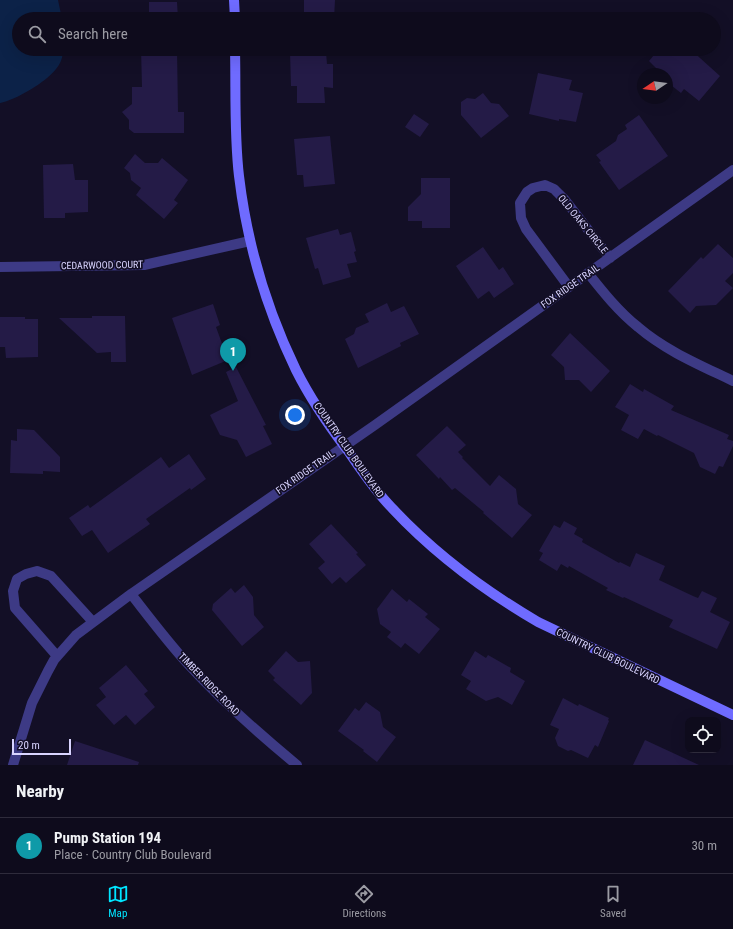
<!DOCTYPE html>
<meta charset="utf-8">
<style>
body{margin:0;font-family:"Roboto Condensed",sans-serif;background:#171425;color:#f1f3f6}
.controls{position:absolute;right:12px;bottom:12px;display:grid;overflow:hidden;border-radius:8px;box-shadow:0 4px 16px #0002}
.controls button{width:36px;height:36px;display:grid;place-items:center;padding:0;border:0;border-bottom:1px solid #2e2b3b;background:#0e0b1c;color:#f1f3f6;font:20px sans-serif}
.compass{position:absolute;left:637px;top:68px;width:36px;height:36px;border-radius:50%;background:#0e0b1c;box-shadow:0 4px 16px #0002;rotate:257deg}
.scale{position:absolute;left:12px;bottom:10px;width:59px;box-sizing:border-box;padding-left:4px;border:2px solid #d9d4ff;border-top:0;font-size:11px;line-height:14px;white-space:nowrap;color:#d9d4ff;-webkit-text-stroke:3px #130f26;paint-order:stroke}
.you{position:absolute;left:295px;top:415px;width:14px;height:14px;margin:-10px;border:3px solid #fff;border-radius:50%;background:#1a73e8;box-shadow:0 0 0 6px #1a73e833}
.badge{display:grid;place-items:center;width:26px;height:26px;border-radius:50%;background:#00e5ff;color:#fff;font-size:13px;font-weight:700}
.pin{position:absolute;translate:-50% -33px;filter:drop-shadow(0 1px 2px #0008)}
.pin::after{content:'';position:absolute;top:21px;width:14px;height:12px;background:inherit;clip-path:polygon(0 0,100% 0,50% 100%)}
.list{margin:0;padding:0;list-style:none}
h2{display:flex;justify-content:space-between;align-items:center;height:52px;margin:0;padding:0 16px;font-size:17px}
h2 small{font-size:13px;font-weight:400;color:#9b9ba3}
.list li{display:grid;grid-template-columns:26px 1fr auto;gap:12px;align-items:center;box-sizing:border-box;height:56px;padding:0 16px;border-top:1px solid #2e2b3b}
.list b{display:block;font-size:15px;white-space:nowrap}
.list p{margin:0;font-size:13px;white-space:nowrap;color:#9b9ba3}
.list em{font-size:13px;font-style:normal;color:#9b9ba3}
.icon{flex:none;width:22px;height:22px;fill:none;stroke:currentColor;stroke-width:2;stroke-linecap:round;stroke-linejoin:round}
.map{position:relative;flex:none;width:733px;height:765px;overflow:hidden}
.search{position:absolute;background:#0e0b1c;box-shadow:0 4px 16px #0002;left:12px;right:12px;top:12px;height:44px;display:flex;align-items:center;gap:10px;box-sizing:border-box;padding:0 14px;border-radius:22px;color:#9b9ba3;font-size:15px}
.sheet{height:108px;background:#0e0b1c}
nav{display:flex;justify-content:space-around;align-items:center;box-sizing:border-box;height:56px;border-top:1px solid #2e2b3b;background:#0e0b1c;font-size:11px;color:#9b9ba3}
nav a{display:grid;justify-items:center;gap:2px}
nav .on{color:#00e5ff}
.map>svg:first-child{display:block}
.water{fill:#0c2248}
.building{fill:#241b47}
.lines{fill:none;stroke-linecap:round;stroke-linejoin:round}
.street{stroke:#3d3a85;stroke-width:10}
.secondary{stroke:#6f6bff;stroke-width:10}
.labels{text-anchor:middle;dominant-baseline:central;stroke-width:3.5;stroke-linejoin:round;paint-order:stroke}
.street-label{font-size:10px;fill:#d9d4ff;stroke:#130f26}
</style>
<div class="map">
<svg width="733" height="765" viewBox="0 0 733 765">
<rect width="100%" height="100%" fill="#130f26"/>
<path class="water" d="M0 0H58L62 19H19V49H63C63 57 61 63 56 69 46 82 16 100 0 103Z"/>
<path class="building" d="M304 0H335L334 19H304Z
M149 2H177L178 19H149Z
M141 49H177L178 112H184V133H134L129 129V120L122 112 132 104V87H142Z
M659 49H690L720 76 699 101 684 89 681 93 667 82V74H662L649 61Z
M290 52H326L327 64H333V88L324 87 325 103H297V86H291Z
M538 73 572 80 569 90 583 93 576 122 559 119V121L529 114Z
M483 93 491 103 499 104 509 116 481 138 461 115V102L467 98 475 99Z
M414 114 429 124 420 137 405 127Z
M639 115 668 156 619 190 599 162 601 161 596 155 616 141 618 135 627 129 625 125Z
M330 136 335 184 304 187 303 175H297L294 139Z
M135 154 145 163H158L162 158 188 180 174 200 178 203 164 219 136 195 141 188 131 180 130 173 124 168Z
M73 164 75 180H88V212L65 213V218H44L43 165Z
M421 178H450V228H422V221H408V207L421 194Z
M338 229 340 235 351 232 356 251 354 252 357 262 347 264 351 277 323 285 318 268 315 269 306 238Z
M718 244 733 258V273L725 281 733 288 716 305 696 306 690 313 668 291 701 257 703 259Z
M483 247 499 270 503 267 514 284 494 298 489 291 478 299 456 266Z
M387 303 391 312 404 306 419 334 400 343 401 346 358 368 345 339 354 334 356 328 369 322 365 314Z
M213 304 220 325 216 327 228 360 192 375 172 318Z
M92 316H125L126 362H111V352L97 353 59 318H92Z
M0 317H25V319H38V357L6 358 5 347H0Z
M570 333 610 371 591 392 579 380H565L564 367 551 355Z
M236 367 266 425 263 426 272 444 246 457 237 440 220 435 210 415 238 401 226 372Z
M630 384 643 392 644 389 674 406 671 410 729 435 727 439 733 441V446L723 467 719 466 715 474 700 467 694 453 658 435 657 436 644 429 638 439 621 430 629 415 615 407Z
M447 426 466 445 458 452 463 457 462 458 490 486 499 475 516 489 518 504 532 515 512 538 483 513 484 512 455 488 452 490 440 477 439 479 416 455Z
M17 429 34 430 60 457V472L43 471V474L10 473 11 440 17 441Z
M189 454 206 479 191 490 190 488 146 519 150 524 108 553 92 530 82 536 69 518 88 505 90 508 161 457 169 468Z
M564 521 577 528 574 534 583 539 582 542 619 563 620 562 630 567 636 553 665 566 659 580 693 596 698 598 702 591 717 598 710 612 730 622 717 649 669 627 673 620 624 597 623 598 606 590 608 588 569 566 568 568 561 564 557 571 539 560 543 553 539 551 554 525 560 528Z
M331 524 358 553 356 554 366 565 346 583 340 577 332 584 318 568 325 562 309 544Z
M244 585 253 597 254 615 264 627 242 646 212 610 213 604 231 588 235 593Z
M392 589 407 602 409 599 428 614 425 617 440 629 419 654 405 643 401 648 387 637 391 632 380 624 377 609Z
M286 651 298 662 310 661 312 693 301 705 273 680 275 678 268 671Z
M475 651 486 658 488 655 511 668 510 672 525 681 512 705 498 697 486 701 466 689 471 681 461 675Z
M126 665 148 691 144 694 155 707 135 725 126 715 114 725 96 705 106 697 99 688Z
M563 698 578 706 579 704 609 718 608 720 609 721 598 747 595 745 588 758 571 750 568 751 558 746 555 738 559 729 550 725Z
M366 702 380 712 383 727 396 737 377 762 363 751 364 750 338 731 355 708 359 711Z
M645 740 699 765H633Z
M75 741 139 762 138 765H67Z"/>
<g class="lines">
<path class="street" d="M0 267 144 265 250 241
M588 273C603 292 619 312 638 327 666 351 700 365 733 381
M569 287 526 229 521 218 520 203 527 192 533 188 545 185 554 189 565 200 610 258
M131 594C149 617 167 641 187 663 221 700 258 733 297 765
M57 656 15 608 13 591 17 579 26 574 37 571 51 576 93 622
M13 765 32 703 48 671 54 660 76 635 131 594 375 425 733 170"/>
<path class="secondary" d="M234 0 235 19
M235 49C236 91 234 134 239 176 247 243 267 310 296 370 310 398 329 426 348 451 362 471 375 491 392 508 434 553 485 591 538 622L733 715"/>
</g>
<g class="labels">
<g class="street-label">
<text transform="translate(583 224) rotate(51)">OLD OAKS CIRCLE</text>
<text transform="translate(102 265) rotate(-1)">CEDARWOOD COURT</text>
<text transform="translate(570 286) rotate(-35)">FOX RIDGE TRAIL</text>
<text transform="translate(349 450) rotate(55)">COUNTRY CLUB BOULEVARD</text>
<text transform="translate(305 472) rotate(-35)">FOX RIDGE TRAIL</text>
<text transform="translate(608 656) rotate(26)">COUNTRY CLUB BOULEVARD</text>
<text transform="translate(209 684) rotate(46)">TIMBER RIDGE ROAD</text>
</g>
</g>
</svg>
<div class="controls">
<button><svg class="icon" aria-label="locate" viewBox="0 0 24 24"><circle cx="12" cy="12" r="6"/><path d="M12 2v4M12 18v4M2 12h4M18 12h4"/></svg></button>
</div>
<svg class="compass" viewBox="-18 -18 36 36"><path d="M0-13l5 13h-10z" fill="#e53935"/><path d="M0 13l5-13h-10z" fill="#9b9ba3"/></svg>
<div class="scale">20 m</div>
<div class="you"></div>
<div class="pin badge" style="left:233px;top:371px;background:#0f9aa8">1</div>
<div class="search"><svg class="icon" aria-label="search" viewBox="0 0 24 24"><circle cx="10" cy="10" r="6"/><path d="M15 15l6 6"/></svg>Search here</div>
</div>
<section class="sheet">
<h2>Nearby<small></small></h2>
<ul class="list">
<li><span class="badge" style="background:#0f9aa8">1</span><div><b>Pump Station 194</b><p>Place · Country Club Boulevard</p></div><em>30 m</em></li>
</ul>
</section>
<nav>
<a class="on"><svg class="icon" aria-label="map" viewBox="0 0 24 24"><path d="M3 6l6-2 6 2 6-2v14l-6 2-6-2-6 2zM9 4v14M15 6v14"/></svg>Map</a>
<a><svg class="icon" aria-label="directions" viewBox="0 0 24 24"><path d="M12 3l9 9-9 9-9-9zM9 14v-3h6M13 9l2 2-2 2"/></svg>Directions</a>
<a><svg class="icon" aria-label="saved" viewBox="0 0 24 24"><path d="M7 4h10v16l-5-4-5 4z"/></svg>Saved</a>
</nav>
